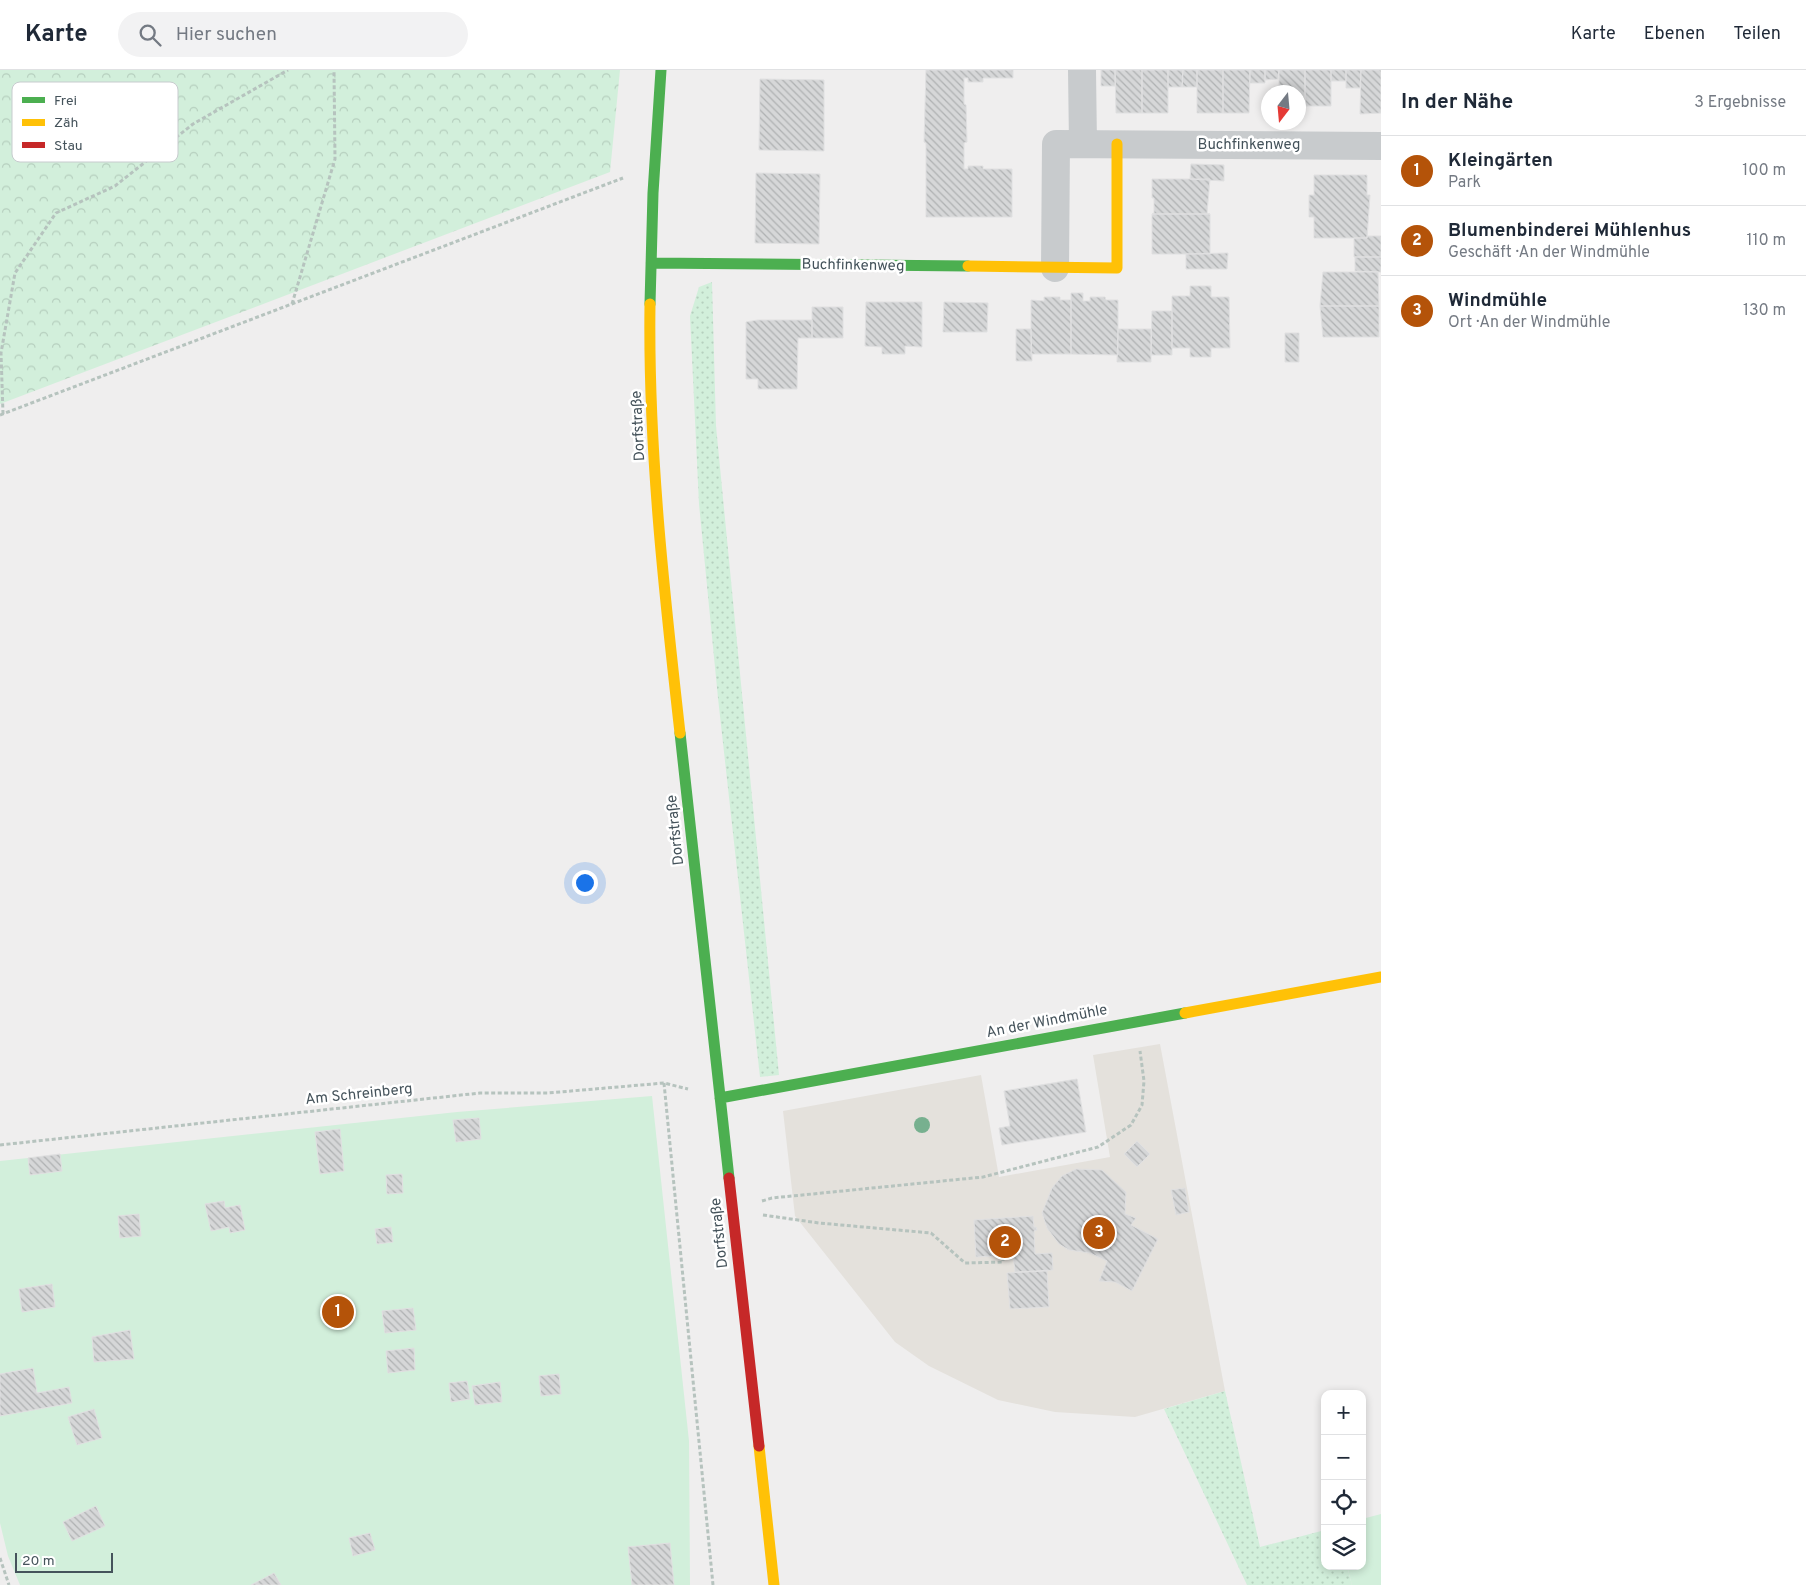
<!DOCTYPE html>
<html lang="de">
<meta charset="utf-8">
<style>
body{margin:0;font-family:Overpass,sans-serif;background:#f2f2f3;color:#1f2937}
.controls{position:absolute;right:15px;bottom:15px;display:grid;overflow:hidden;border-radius:10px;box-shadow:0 2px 8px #0003}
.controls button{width:45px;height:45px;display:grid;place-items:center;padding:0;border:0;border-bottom:1px solid #e0e1e3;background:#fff;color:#1f2937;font:25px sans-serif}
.compass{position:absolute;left:1261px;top:15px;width:45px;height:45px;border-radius:50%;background:#fff;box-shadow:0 2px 8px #0003;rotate:196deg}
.scale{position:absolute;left:15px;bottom:12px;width:98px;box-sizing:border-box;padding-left:5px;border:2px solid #45535b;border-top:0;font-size:14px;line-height:18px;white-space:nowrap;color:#45535b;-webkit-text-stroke:4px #fff;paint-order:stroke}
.you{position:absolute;left:584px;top:812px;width:18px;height:18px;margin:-12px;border:4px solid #fff;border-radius:50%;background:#1a73e8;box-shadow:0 0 0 8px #1a73e833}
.badge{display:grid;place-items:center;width:32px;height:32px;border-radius:50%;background:#b45309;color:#fff;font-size:16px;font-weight:700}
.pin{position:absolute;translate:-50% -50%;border:2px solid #fff;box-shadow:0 1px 5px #0006}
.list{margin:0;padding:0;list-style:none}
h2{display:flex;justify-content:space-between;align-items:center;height:65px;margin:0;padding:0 20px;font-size:21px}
h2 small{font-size:16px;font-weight:400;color:#747a83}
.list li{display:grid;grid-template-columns:32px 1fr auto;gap:15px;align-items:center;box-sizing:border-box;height:70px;padding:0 20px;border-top:1px solid #e0e1e3}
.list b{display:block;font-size:19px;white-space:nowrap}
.list p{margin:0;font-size:16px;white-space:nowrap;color:#747a83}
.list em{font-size:16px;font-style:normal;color:#747a83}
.icon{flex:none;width:28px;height:28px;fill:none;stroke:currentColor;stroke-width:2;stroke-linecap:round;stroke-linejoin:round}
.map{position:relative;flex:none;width:1381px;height:1515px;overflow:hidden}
header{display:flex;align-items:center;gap:30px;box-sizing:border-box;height:70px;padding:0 25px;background:#fff;border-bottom:1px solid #e0e1e3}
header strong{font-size:24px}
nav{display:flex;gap:28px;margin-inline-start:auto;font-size:18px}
.search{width:350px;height:45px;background:#f2f2f3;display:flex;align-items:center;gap:12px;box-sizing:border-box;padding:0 18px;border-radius:28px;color:#747a83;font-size:19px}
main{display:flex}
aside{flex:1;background:#fff}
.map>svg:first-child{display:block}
.commercial{fill:#e4e1dc}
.grass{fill:url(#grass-dots)}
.forest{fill:url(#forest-crowns)}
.garden{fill:#d2efdb}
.building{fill:url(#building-back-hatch);stroke:#e0e0e1}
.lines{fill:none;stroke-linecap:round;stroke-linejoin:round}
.path{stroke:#b6c3be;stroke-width:3;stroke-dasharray:4 2.5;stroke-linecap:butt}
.street{stroke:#c8cbcd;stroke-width:28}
.fast{stroke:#4caf50;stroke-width:11}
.slow{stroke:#ffc107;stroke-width:11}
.jam{stroke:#c62828;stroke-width:11}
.tree{fill:#77b08f}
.labels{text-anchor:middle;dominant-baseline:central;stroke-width:5;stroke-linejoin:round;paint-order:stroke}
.street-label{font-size:15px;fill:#45535b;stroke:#fff}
.key{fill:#fff;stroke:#c7cbce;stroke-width:1}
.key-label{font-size:14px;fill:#45535b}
</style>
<header>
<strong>Karte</strong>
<div class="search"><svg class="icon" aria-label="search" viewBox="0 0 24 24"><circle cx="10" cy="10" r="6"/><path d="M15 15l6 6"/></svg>Hier suchen</div>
<nav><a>Karte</a><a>Ebenen</a><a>Teilen</a></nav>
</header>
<main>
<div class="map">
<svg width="1381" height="1515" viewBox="0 0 1381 1515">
<defs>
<pattern id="grass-dots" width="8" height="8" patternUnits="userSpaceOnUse" patternTransform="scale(1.25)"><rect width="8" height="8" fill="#d2efdb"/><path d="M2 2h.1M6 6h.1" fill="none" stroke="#b6cfbe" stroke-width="1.8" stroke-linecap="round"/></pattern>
<pattern id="forest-crowns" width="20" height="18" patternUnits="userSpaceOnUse" patternTransform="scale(1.25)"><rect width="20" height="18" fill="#d2efdb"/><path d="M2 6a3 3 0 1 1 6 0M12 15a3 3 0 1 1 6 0" fill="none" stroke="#b6cfbe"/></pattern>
<pattern id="building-back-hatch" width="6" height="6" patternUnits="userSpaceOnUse" patternTransform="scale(1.25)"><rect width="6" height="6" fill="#d6d7d8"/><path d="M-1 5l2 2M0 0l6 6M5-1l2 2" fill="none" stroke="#afb1b2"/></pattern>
</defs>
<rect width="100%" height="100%" fill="#efeeee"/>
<path class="commercial" d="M1160 974 1225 1321 1135 1347 1055 1342 998 1330 929 1296 895 1272 795 1146 783 1041 981 1005 999 1107 1110 1087 1093 985Z"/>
<path class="grass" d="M712 212 716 356 779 1005 760 1007 718 628 699 434 690 246 699 217Z
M1225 1321 1260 1477 1325 1460V1496H1347L1352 1515H1247L1164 1339Z"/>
<path class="forest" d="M0 0H620L610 102 0 334Z"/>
<path class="garden" d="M652 1026 689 1371 690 1515H20L8 1486 0 1453V1091L457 1042Z
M1381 1444V1515H1352L1347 1496H1362V1449Z"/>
<path class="building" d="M926 0H1013V8H983V12H968V8H964V34L966 35 967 72 964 73V99H968V96H983V99H1012V147H926V73L924 72Z
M1101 0H1115V16H1101Z
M1115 0H1142V43H1116Z
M1142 0H1168V43H1142Z
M1168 0H1183L1182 17H1168Z
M1183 0H1197V17H1182Z
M1197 0H1223V43H1197Z
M1223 0H1250L1249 43H1223Z
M1250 0H1265V13H1250Z
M1265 0H1279L1278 9 1265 10Z
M1279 0H1305V36H1298V22H1279Z
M1305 0H1331V36H1305Z
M1331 0H1346V11H1331Z
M1346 0H1361L1360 18H1346Z
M1361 0H1381V43L1360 44Z
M760 9 824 10V81L759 80Z
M1191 94 1224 95V111L1190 109Z
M756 103 820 104 819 174 755 173Z
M1314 105H1367V125H1370L1367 168H1314V147H1309V125H1314Z
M1152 109H1210L1207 143 1210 144H1152L1154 143V128H1152Z
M1152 144H1210V184H1152Z
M1367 166H1381V187H1354V168H1367Z
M1228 183 1227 199H1186V184Z
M1355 187H1381V202L1355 201Z
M1323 202H1378L1379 236H1320Z
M1190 216H1211V227H1229L1230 278H1211V287H1190V278H1172V226H1190Z
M1071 223H1083V231H1090V227H1105L1106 230H1118V285L1071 284Z
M1044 227H1060V230H1071V284H1031V230L1044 231Z
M866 232H922V277L905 276V284H882V277L865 276Z
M944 232 988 233 987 262H943Z
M1320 236H1379V267H1323Z
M812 237H843V268H812Z
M1152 241H1172V285H1151Z
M758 250H812V268H798L797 319H758V309H746V252Z
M1016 259H1031L1032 291H1016Z
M1118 259H1151V292H1117Z
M1285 263H1299V292H1285Z
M1077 1009 1086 1062 1002 1075 999 1058 1010 1056 1004 1021Z
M479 1048 481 1069 456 1072 453 1050Z
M340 1059 344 1101 320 1104 315 1062Z
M1137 1071 1150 1084 1137 1097 1124 1084Z
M60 1084 62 1101 30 1105 28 1088Z
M1076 1099 1102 1100 1126 1122 1125 1144 1136 1148 1131 1155 1158 1169 1132 1221 1115 1212 1099 1211 1107 1191 1090 1183 1069 1180 1059 1174 1047 1158 1042 1143 1052 1118 1062 1106Z
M402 1104 403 1123 387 1124 386 1105Z
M1185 1118 1189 1142 1176 1145 1171 1120Z
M224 1131 225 1138 240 1135 245 1160 230 1163 229 1157 211 1161 205 1134Z
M139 1144 141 1166 120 1168 118 1146Z
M1033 1146 1034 1157H1036L1037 1160 1034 1161 1035 1184 1052 1183 1053 1200 1015 1202 1013 1185 976 1187 974 1150Z
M391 1157 393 1172 377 1174 375 1159Z
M1047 1201 1049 1237 1010 1239 1007 1203Z
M52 1214 55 1237 22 1242 19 1219Z
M413 1238 416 1260 385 1263 382 1241Z
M130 1260 134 1289 94 1292 92 1267Z
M414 1278 415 1300 388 1303 386 1281Z
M33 1298 37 1323 69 1317 72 1333 0 1346V1304Z
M559 1304 561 1324 541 1326 539 1306Z
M467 1311 470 1329 451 1332 449 1313Z
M500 1312 502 1332 475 1335 472 1316Z
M94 1339 102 1368 77 1375 68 1347Z
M96 1436 105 1456 72 1471 63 1452Z
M370 1463 375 1480 353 1486 349 1468Z
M670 1473 674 1515H632L628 1477Z
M274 1503 281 1515H251Z"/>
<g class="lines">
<path class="path" d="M292 234 335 89 334 0
M3 344 1 283 15 203 56 143 115 116 193 54 288 0
M0 345 623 108
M664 1013 713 1515
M0 1075 480 1023H548L664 1013 688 1019
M762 1131 772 1128 983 1107 1098 1077 1131 1055 1142 1035 1144 1011 1140 981
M763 1145 819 1153 931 1163 965 1193 1003 1192V1189
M0 1488 9 1515"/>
<path class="street" d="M1082 0 1083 74
M1055 198 1056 74 1381 76"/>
<path class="fast" d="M651 193 968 196
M650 234 653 123 661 0
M680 663 729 1108
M720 1028 1185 943"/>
<path class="slow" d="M968 196 1117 198V74
M650 234C648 377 664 521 680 663
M1185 943 1381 907
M759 1376 774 1515"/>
<path class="jam" d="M729 1108 759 1376"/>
</g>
<circle class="tree" cx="922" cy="1055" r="8"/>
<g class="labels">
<g class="street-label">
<text x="1249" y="75">Buchfinkenweg</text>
<text transform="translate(853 196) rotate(1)">Buchfinkenweg</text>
<text transform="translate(639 356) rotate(-93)">Dorfstraße</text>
<text transform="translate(676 760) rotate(-96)">Dorfstraße</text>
<text transform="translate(1047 952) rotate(-11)">An der Windmühle</text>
<text transform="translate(359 1025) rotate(-6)">Am Schreinberg</text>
<text transform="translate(720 1163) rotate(-96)">Dorfstraße</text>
</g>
</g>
<rect x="12" y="12" width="166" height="80" rx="8" class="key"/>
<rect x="22" y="27" width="23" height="6" fill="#4caf50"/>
<rect x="22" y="49" width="23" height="7" fill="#ffc107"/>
<rect x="22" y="72" width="23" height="6" fill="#c62828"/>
<g class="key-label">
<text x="54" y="35">Frei</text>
<text x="54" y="57">Zäh</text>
<text x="54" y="80">Stau</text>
</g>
</svg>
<div class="controls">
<button>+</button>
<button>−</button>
<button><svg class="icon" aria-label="locate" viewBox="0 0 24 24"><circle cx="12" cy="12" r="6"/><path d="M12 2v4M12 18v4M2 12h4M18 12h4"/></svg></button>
<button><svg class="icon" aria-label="layers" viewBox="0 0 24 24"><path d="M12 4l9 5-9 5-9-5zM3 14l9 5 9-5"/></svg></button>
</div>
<svg class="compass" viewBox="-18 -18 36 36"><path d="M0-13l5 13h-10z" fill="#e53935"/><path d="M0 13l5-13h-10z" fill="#747a83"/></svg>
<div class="scale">20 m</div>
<div class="you"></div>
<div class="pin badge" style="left:338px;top:1242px">1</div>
<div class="pin badge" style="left:1005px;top:1172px">2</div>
<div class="pin badge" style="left:1099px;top:1163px">3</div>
</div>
<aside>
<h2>In der Nähe<small>3 Ergebnisse</small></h2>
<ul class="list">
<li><span class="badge">1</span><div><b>Kleingärten</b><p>Park</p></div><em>100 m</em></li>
<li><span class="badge">2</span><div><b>Blumenbinderei Mühlenhus</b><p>Geschäft · An der Windmühle</p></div><em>110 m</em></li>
<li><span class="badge">3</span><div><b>Windmühle</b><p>Ort · An der Windmühle</p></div><em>130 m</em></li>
</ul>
</aside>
</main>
